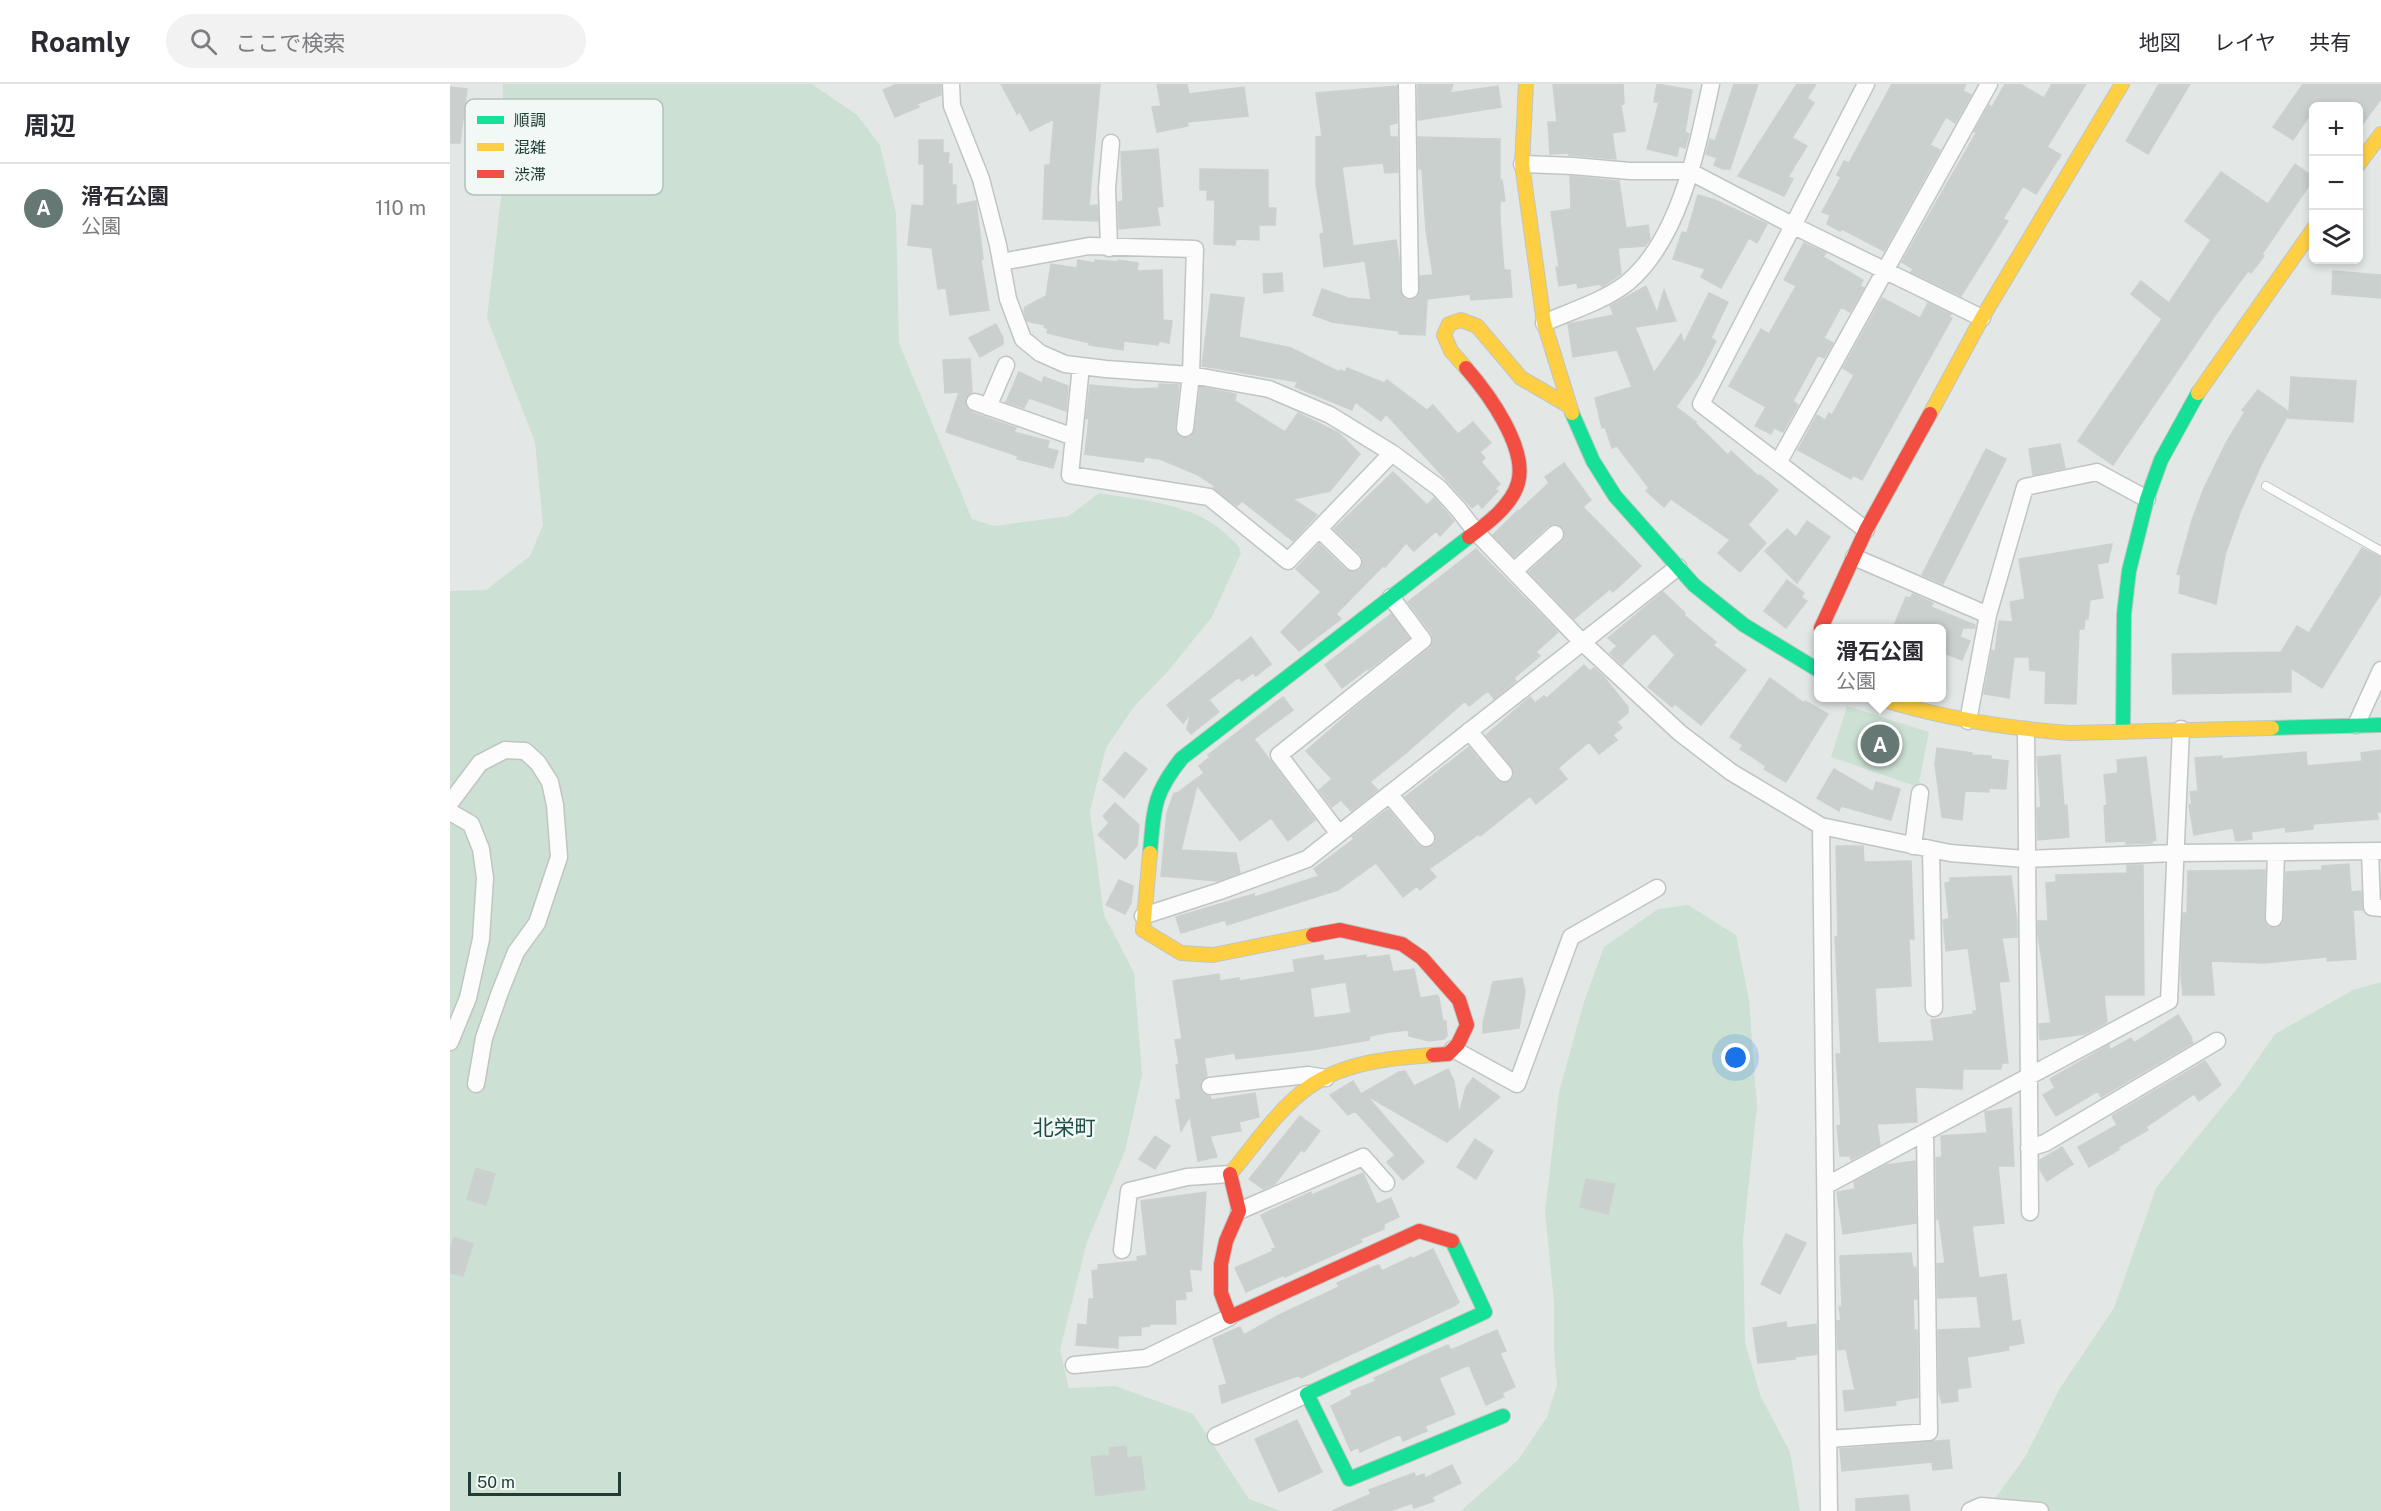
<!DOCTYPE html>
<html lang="ja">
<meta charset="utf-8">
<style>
body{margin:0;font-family:"Public Sans","Noto Sans JP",sans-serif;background:#f2f2f3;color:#2b2b33}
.controls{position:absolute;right:18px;top:18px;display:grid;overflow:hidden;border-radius:9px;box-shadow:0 3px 9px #0003}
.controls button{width:54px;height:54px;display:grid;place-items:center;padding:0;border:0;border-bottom:2px solid #e1e1e2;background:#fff;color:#2b2b33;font:30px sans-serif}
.scale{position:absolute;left:18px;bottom:15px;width:153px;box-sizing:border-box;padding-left:6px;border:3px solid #213c36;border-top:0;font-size:16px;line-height:21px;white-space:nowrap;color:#213c36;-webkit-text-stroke:4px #f1f8f5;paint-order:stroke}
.you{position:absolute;left:1286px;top:974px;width:21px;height:21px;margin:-15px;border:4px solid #fff;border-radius:50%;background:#1a73e8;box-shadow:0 0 0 9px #1a73e833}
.badge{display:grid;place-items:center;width:39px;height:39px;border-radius:50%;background:#657874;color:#fff;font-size:20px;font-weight:700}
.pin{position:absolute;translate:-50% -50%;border:3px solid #fff;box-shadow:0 2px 6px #0006}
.popup{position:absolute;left:1364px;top:540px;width:132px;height:78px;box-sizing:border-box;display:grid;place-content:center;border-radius:9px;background:#fff;filter:drop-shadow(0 2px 4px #0005);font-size:20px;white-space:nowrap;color:#7c7c81}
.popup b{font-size:22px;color:#2b2b33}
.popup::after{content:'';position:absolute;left:50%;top:100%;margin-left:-12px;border:12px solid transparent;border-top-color:#fff}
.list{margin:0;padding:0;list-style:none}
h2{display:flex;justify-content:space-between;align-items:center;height:78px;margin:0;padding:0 24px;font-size:26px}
h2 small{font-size:20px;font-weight:400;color:#7c7c81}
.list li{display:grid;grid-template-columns:39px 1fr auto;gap:18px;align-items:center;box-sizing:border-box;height:90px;padding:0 24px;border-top:2px solid #e1e1e2}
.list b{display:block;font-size:22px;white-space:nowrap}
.list p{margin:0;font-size:20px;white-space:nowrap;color:#7c7c81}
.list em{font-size:20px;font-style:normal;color:#7c7c81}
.icon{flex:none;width:33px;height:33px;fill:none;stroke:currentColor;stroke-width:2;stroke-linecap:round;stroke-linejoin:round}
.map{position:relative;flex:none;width:1931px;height:1427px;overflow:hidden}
header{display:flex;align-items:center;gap:36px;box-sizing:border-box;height:84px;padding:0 30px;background:#fff;border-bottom:2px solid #e1e1e2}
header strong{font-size:28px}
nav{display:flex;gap:33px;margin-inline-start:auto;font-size:21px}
.search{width:420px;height:54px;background:#f2f2f3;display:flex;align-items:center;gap:15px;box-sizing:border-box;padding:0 21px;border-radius:33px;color:#7c7c81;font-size:22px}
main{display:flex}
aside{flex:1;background:#fff}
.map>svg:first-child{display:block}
.green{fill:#cce1d3}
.building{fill:#cad0ce;stroke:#ccd1cf;stroke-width:1.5;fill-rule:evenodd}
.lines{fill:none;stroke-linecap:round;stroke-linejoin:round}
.lane-casing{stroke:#c0c5c3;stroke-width:10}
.street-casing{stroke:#c0c5c3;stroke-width:19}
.fast-casing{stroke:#bfc6c4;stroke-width:16}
.slow-casing{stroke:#bfc6c4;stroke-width:16}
.jam-casing{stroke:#bfc6c4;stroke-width:16}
.lane{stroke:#fbfcfb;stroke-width:8}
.street{stroke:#fbfcfb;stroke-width:16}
.fast{stroke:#16e098;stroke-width:14}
.slow{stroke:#ffcf43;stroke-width:14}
.jam{stroke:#f24e42;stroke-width:14}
.labels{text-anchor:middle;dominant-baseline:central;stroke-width:5;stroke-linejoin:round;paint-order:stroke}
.quarter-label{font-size:21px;fill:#1d4d44;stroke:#f1f8f5}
.key{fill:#f1f8f5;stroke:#b3c0bc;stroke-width:1.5}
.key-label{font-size:16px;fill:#213c36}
</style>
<header>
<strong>Roamly</strong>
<div class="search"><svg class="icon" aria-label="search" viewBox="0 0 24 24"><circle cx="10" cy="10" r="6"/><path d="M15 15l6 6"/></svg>ここで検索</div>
<nav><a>地図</a><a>レイヤ</a><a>共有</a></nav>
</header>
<main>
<aside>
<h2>周辺<small></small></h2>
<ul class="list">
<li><span class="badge">A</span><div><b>滑石公園</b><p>公園</p></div><em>110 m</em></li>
</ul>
</aside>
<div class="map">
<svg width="1931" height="1427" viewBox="0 0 1931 1427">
<rect width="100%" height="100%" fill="#e3e8e6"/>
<path class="green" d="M53 0H362L407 31 430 61 446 129 449 259 522 435 544 442 619 432 649 409C694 417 747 419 780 454 785 458 790 462 791 469L762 533 719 586 683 624 656 664 640 727 654 831 684 889 692 991 675 1067 637 1158 610 1266 619 1304 665 1302 743 1330 799 1415 831 1427H0V507L36 506 80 472 93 441 85 358 37 234 53 96Z
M1397 622 1479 648 1468 703 1381 673Z
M1238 821 1286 851 1299 916 1307 1023 1293 1154 1295 1259 1311 1313 1340 1368 1350 1427H1011L1068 1376 1097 1333 1107 1301 1104 1265V1218L1095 1128 1109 1008 1134 918 1154 863 1208 825Z
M1931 898V1427H1536L1575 1373 1610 1304 1664 1224 1706 1104 1789 1002 1825 950 1903 906Z"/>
<path class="building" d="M447 0H491V11L467 20 469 23 445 33 433 6Z
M551 0H650L639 122 647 121 648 137 593 135 595 81H600L604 35 580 47 570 28 567 30Z
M707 0H737L739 10 794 3 798 32 737 38 738 42 707 48 702 23 711 22Z
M968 0H1003L1000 9 1048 2 1051 23 968 36Z
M1103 0H1173L1174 20 1171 21 1175 47 1162 49 1166 75 1119 71V69L1100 70 1098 38H1107Z
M1207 0 1242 6 1235 48 1239 50 1235 64 1229 62 1227 72 1197 65 1209 18H1204Z
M1284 0H1308L1280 85H1273L1264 81 1267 74 1256 70 1260 55 1265 57Z
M1347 0H1366L1357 14 1364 19 1342 54 1357 62 1338 93 1343 95 1334 112 1288 92Z
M1442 0H1516L1513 7 1521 11 1505 39 1496 33 1480 61 1490 66 1434 167 1392 145 1390 147 1377 140 1380 131 1372 128 1391 93 1387 91 1394 77 1399 79Z
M1555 0H1570L1594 14 1602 0H1636L1597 63 1611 71 1586 110 1573 102 1553 135 1558 137 1511 212 1461 188 1463 185 1452 178 1526 49 1524 48 1539 21 1542 23Z
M1709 0H1740L1698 70 1676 57Z
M1853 0H1931V15L1908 46V22H1863V26L1843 56 1823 43Z
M947 2V39L939 41 940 53H947L948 88 935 89 933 79 892 83 903 162 946 156 949 174 950 206 955 215 961 216 969 212 970 192 983 191 976 146 972 85H969L968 53 1050 55V97L1052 96 1055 117H1050V136L1054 186H1060L1062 213 1021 216 1020 210 977 215 975 251 949 250V247L882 238 863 231 872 205 898 214 921 216 915 177 874 183 870 150 874 149 866 101V53L872 52 866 9Z
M0 3 17 5 10 59H0Z
M469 56H493V69H499L498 80H502V101H506V121L526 117 533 175 531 176 539 226 500 231 496 204 488 205 482 164 458 161 462 121 474 122V80H469Z
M708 65 713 122 707 123 710 141 669 145 668 118 673 117 671 68Z
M1845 80 1863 93V96L1812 170 1814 172 1801 189 1798 187 1766 230 1663 381 1628 357 1712 235 1681 210 1691 197 1719 219 1761 156 1735 137 1771 88 1818 120Z
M750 85 818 86V124H826L825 141H809V156L786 155 785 161 764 160 765 116H757V106H750Z
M1120 92 1169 97 1176 144 1198 141 1200 155 1195 162 1168 164 1171 190 1152 203 1150 200 1128 204 1127 199 1109 202 1106 183H1109L1101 128 1121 125Z
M1248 111 1265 116 1317 140 1307 159 1299 154 1271 204 1251 193 1255 185 1223 175 1232 148 1237 149Z
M1354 159 1376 169 1373 173 1413 196 1410 202 1414 204 1400 228 1391 223 1374 254 1383 259 1374 274 1368 271 1343 317 1348 321 1333 348 1324 344 1321 350 1305 342 1316 323 1279 302 1311 245 1319 250 1346 202 1334 196Z
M628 176 645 179V176L668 178V176L688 179 687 187 712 186 713 236 722 237 719 259 709 257 708 261 674 257 673 266 639 261 640 259 597 249 598 245 594 243 595 241 577 237 574 227 575 223 596 212 601 180 627 184Z
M1883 187 1931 191V214L1882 210Z
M832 189 833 207 814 209 813 190Z
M1196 202 1207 229 1214 206 1226 237 1185 243 1204 289 1231 250 1234 259 1259 209 1278 218 1261 254 1266 257 1249 290 1226 323 1246 338 1245 339 1278 371 1281 367 1308 392 1310 391 1328 406 1298 441 1316 459 1290 488 1268 469 1280 456 1221 415 1214 423 1196 407 1199 404 1167 362 1162 364 1155 343 1152 344 1145 314 1182 303 1167 266 1123 273 1118 240 1164 231 1160 222Z
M761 210 794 214 789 253 841 264 889 288 890 286 895 288 897 284 934 299 937 296 977 326 983 321 1008 350 1023 338 1041 359 1030 368 1035 374 1031 378 1050 400 1045 405 1048 407 1032 424 1028 419 1022 424 936 330 931 337 905 318 902 326 845 303 848 298 752 282Z
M1432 214 1470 234 1478 219 1501 230 1499 233 1502 234 1412 396 1403 391 1401 395 1348 366 1367 331 1375 336 1379 329 1382 331 1404 291 1393 284Z
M546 240 553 254V260L530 273 519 254Z
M520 275 522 308 515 315 517 324 523 329 566 344 564 348 599 357 597 364 608 367 603 384 567 375 568 372 496 348 509 308 495 309 493 276Z
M569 288 592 299 594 293 618 302 616 327 579 314 574 324 556 318Z
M1841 293 1906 297 1903 338 1838 334V331L1812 379 1791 426 1775 471 1766 520 1729 509 1731 491 1727 490 1742 436 1754 404 1777 357 1795 328 1792 326 1808 306 1839 328Z
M709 300 729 301 725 343 726 349 733 354 740 353 745 346 750 303 786 310 785 317 835 348 848 329 889 349 910 370 880 407 843 415 867 431 843 457 792 417 787 422 763 404 765 402 748 391 710 375 695 373 693 378 635 370 639 335 636 334 640 301 686 305 709 304Z
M1610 360 1615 384 1583 391 1579 365Z
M1536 365 1556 375 1493 500 1472 491Z
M1114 379 1141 416 1133 423 1191 482 1163 508 1160 505 1124 535 1079 488 1112 457 1115 448 1112 443 1103 440 1098 442 1064 473 1043 451 1068 426 1069 427 1099 399 1095 393Z
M943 388 977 421 984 414 1004 437 990 452 986 447 964 467 956 459 935 483 933 482 886 530 891 535 849 567 831 548 871 508 846 485 869 460 896 486 905 488 910 486 913 480 911 471 884 445Z
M1357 437 1380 453 1347 499 1315 467 1337 445 1346 453Z
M1662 460 1658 478 1647 480 1653 514 1640 516 1638 535H1635L1634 545H1629L1626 620 1595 619 1596 587 1580 586 1579 573H1564L1559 614 1534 610 1542 566 1545 568 1549 537 1563 538 1560 518 1575 515 1569 475Z
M1912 464 1931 473V509L1872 604 1841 584V608L1723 610 1722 570 1831 568 1847 542 1859 549Z
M1026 465 1108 548 1086 568 1090 572 1064 594 1066 597 1044 615 1038 607 1019 622 1015 617 956 669 920 698 928 706 901 727 891 716 882 723 869 706 882 695 856 667 906 623 980 564 983 555 982 550 958 518Z
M1337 496 1354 509 1351 513 1357 517 1336 544 1314 527Z
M1213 508 1235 529 1234 531 1266 558 1263 561 1296 586 1251 641 1225 620 1222 623 1198 603 1225 571 1204 549 1172 581 1160 569 1167 562 1158 554Z
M1463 510 1483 519 1481 523 1525 541V544H1513L1510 553 1520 557 1512 576 1491 568V544H1443L1456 513 1460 514Z
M941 530 959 554 918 586 917 585 892 604 875 581Z
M801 553 821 580 806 592 803 589 792 597 789 593 759 616 769 628 741 650 737 645 741 629 733 639 717 621Z
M1134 581 1140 587 1144 584 1153 592 1178 623V629L1167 638 1172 644 1163 651 1167 656 1149 670 1139 658 1108 684 1117 695 1086 720 1080 712 1030 752 1029 750 979 785 986 793 970 806 967 802 953 813 926 779 888 806 777 841 775 836 731 849 726 833 804 810 805 813 869 792 864 785 904 755 902 753 938 725 968 761 977 764 982 762 986 757 984 748 955 713 1019 663 1046 696 1055 699 1060 697 1064 692 1062 683 1036 651 1080 613 1085 619 1094 612 1097 614Z
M1320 594 1354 619 1355 617 1378 630 1336 698 1314 685 1316 682 1290 665 1293 661 1280 653Z
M833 613 843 626 804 655 865 736 838 757 821 734 790 757 747 701 731 766 786 769 790 789 768 797 711 792 717 729 724 709H727L754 689 749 682 760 673 758 671Z
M1487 664 1522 669V671L1541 672V675L1558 677 1556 705 1539 704V708L1515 707 1512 736 1492 733 1485 680Z
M1931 666V728H1927L1928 735 1863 740V745L1836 748 1835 743 1801 748 1802 755 1786 757 1783 744 1744 751 1739 721 1742 720 1740 708 1748 707 1745 674 1772 672V675L1856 668 1857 682 1912 677 1911 669Z
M675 668 697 685 674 714 653 696Z
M1610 671 1614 722 1617 721 1619 753 1588 756 1587 724 1591 723 1587 673Z
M1696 673 1706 756 1702 757V759L1676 760V757L1656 758 1654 722 1657 721 1654 691 1668 689 1667 676Z
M1384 685 1423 708 1426 698 1450 705 1441 736 1391 722 1389 727 1367 714Z
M665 719 689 741 687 762 675 775 648 751 659 739 653 732Z
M1386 762H1413L1414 778 1461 777 1464 855H1459L1461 902 1425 904 1428 959 1484 957 1481 936 1524 930 1523 927H1527L1518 864 1496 867 1493 836 1499 835 1495 799 1500 798V794L1561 792 1567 838V853L1552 854 1559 897 1549 898 1558 979H1552L1551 985H1513L1512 1005 1465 1003 1467 1038 1427 1040 1430 1061 1401 1076 1400 1072H1390L1387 1042 1391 1041 1386 970H1391L1385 853H1388Z
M1899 780 1901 808 1911 807 1912 826H1903L1906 875 1877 877V873L1813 879 1761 877 1764 911H1733L1731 891 1733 829H1737L1738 787 1815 786 1814 834 1818 843 1824 844 1833 840 1834 835 1836 788 1872 786V782Z
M1677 781H1693L1694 911H1654L1657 938 1635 950 1590 956 1589 940 1601 939 1588 850V837H1598L1596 799 1606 798V791L1677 789Z
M669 796 683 802 681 819 675 830 656 821Z
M873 871 874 877 916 871V874L939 871 943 888 964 885 970 914 987 911 989 914 993 937H996L997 952 994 955 979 957 959 952 958 946 940 948 920 952 919 956 861 966 786 975 785 969 754 974 757 992 750 998 752 1009 760 1012 761 1016 805 1009 809 1033 789 1038 791 1047 760 1052 767 1073 748 1077 740 1032 731 1047 726 1016 731 1015 726 981 729 980 725 956 732 955 723 897 769 890 770 897 789 894V897L845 888 843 876ZM896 898 901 929 864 934 860 904Z
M1072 894 1075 908 1069 944 1033 949V939L1043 898Z
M1728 931 1742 954 1741 956 1743 959 1651 1013 1648 1007 1606 1032 1593 1011 1605 1004 1600 995 1659 961 1660 966 1681 954 1684 959Z
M1755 977 1771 1001 1749 1017 1744 1010 1696 1043 1698 1046 1668 1063 1670 1065 1639 1083 1628 1063 1667 1041 1662 1032Z
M998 985 1004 997 1009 1030 1016 1003 1023 994 1050 1013 997 1058 916 1011 974 1078 953 1096 937 1078 945 1071 905 1027 898 1031 880 1011 903 997 911 1010 949 988 955 987 964 1002Z
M1561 1024 1564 1082H1548L1554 1139 1522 1142 1529 1194 1556 1190 1562 1238 1570 1236 1574 1259 1558 1262 1559 1266 1517 1273 1521 1303 1507 1305 1508 1317 1492 1319 1489 1309 1488 1246 1531 1244 1527 1212 1488 1214 1487 1180 1495 1179 1489 1135H1487L1486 1074 1492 1073 1491 1052 1537 1049 1535 1028Z
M850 1032 870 1047 854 1068 851 1066 825 1100 813 1105 799 1095Z
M705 1052 720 1062 705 1085 689 1075Z
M1025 1055 1043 1067 1026 1095 1007 1083Z
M1612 1063 1623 1080 1597 1097 1590 1086V1076Z
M1465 1077 1466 1139 1393 1150 1387 1108 1405 1105 1404 1098 1436 1081Z
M26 1084 45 1090 36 1121 17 1115Z
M913 1089 927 1120 941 1114 949 1133 934 1140V1145L910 1155 912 1158 835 1193 834 1191 796 1208 785 1184 823 1167 822 1165 826 1164 811 1131 861 1108 862 1111Z
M1136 1095 1165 1100 1158 1130 1130 1123Z
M756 1108 751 1186 739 1185 742 1207 735 1208 736 1215 725 1216 726 1240H700V1242L691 1243V1251L668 1252V1264L626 1261 628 1240 637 1241 639 1215H644L642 1187 648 1186V1181L688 1177 687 1173 697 1171 691 1117Z
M1336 1150 1356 1159 1330 1210 1311 1200Z
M4 1153 23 1160 13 1192 0 1189V1166Z
M983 1165 1009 1218 1006 1221 851 1294 850 1291 772 1319 769 1302 777 1300 763 1255 790 1243 794 1251 827 1232 889 1203 887 1199 923 1183 929 1181 932 1187 961 1173 962 1175Z
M1461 1169 1463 1184 1466 1183 1467 1215H1463L1464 1246H1467L1468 1313 1445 1317 1446 1321 1395 1327 1393 1307 1405 1306 1396 1265 1388 1266 1387 1237 1391 1236 1389 1223H1392L1390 1172Z
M1336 1238 1337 1244 1366 1240 1367 1270 1345 1273V1275L1308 1279 1303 1244Z
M1047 1246 1056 1267 1050 1269 1065 1303 1052 1309 1054 1313 1036 1321 1019 1281 989 1294 1005 1330 975 1342 977 1347 953 1357 950 1350 910 1368 908 1363 901 1367 881 1322 902 1311 901 1307 926 1297 924 1294 970 1273 998 1261 1001 1266Z
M847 1336 872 1388 829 1408 805 1355Z
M1499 1356 1502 1384 1483 1386 1482 1378 1392 1387 1390 1365Z
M676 1362 677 1374 691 1372 695 1405 646 1412 641 1373 660 1371 659 1364Z
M1002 1381 1011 1399 982 1413 984 1417 964 1424 962 1419 940 1427H882L921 1410 919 1406 964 1389 966 1393 974 1390 975 1394Z
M1458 1411 1460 1427H1406V1415Z"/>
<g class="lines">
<g class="lane-casing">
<path id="lane" d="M1816 402 1931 467"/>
</g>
<g class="street-casing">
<path id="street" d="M501 0 502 22 531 95 548 161 558 215 573 255 590 269 615 280 656 285 741 291 819 305 880 331 942 369 989 404 1009 426 1026 448 1132 558 1230 649 1281 688 1371 742 1500 769 1575 775 1725 769 1931 767
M957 0 960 206
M1072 80 1123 82 1180 87H1239L1344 142 1532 234
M659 164 657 104 661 59
M551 178 639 162 745 165 741 291 735 344
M1094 239C1121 227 1154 217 1177 199 1230 155 1247 65 1261 0
M631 282 620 391 759 413 838 477 942 369
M525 318 624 353
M538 323 556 281
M1328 379 1539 0
M869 445 903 478
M1416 446 1251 320 1416 0
M1404 473 1538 531
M1064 487 1105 450
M1518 637 1538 531 1575 403 1647 388 1697 415
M1906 641 1931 586
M1576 646 1580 1128
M1019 647 1054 689
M939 710 976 754
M0 719 30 679 55 666 75 667 88 679 100 698 105 721 109 773 87 839 66 868 50 908 34 954 26 1000
M0 728 21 740 31 765 35 794 31 855 18 914 0 958
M1371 742 1379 1427
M889 750 829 671 973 556 941 513
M1463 762 1470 709
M1481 765 1484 924
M1920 767 1922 823 1931 824
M693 832 770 807 857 775 1228 483
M1824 834 1826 768
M1003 965 1067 1000 1121 853 1207 804
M760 1002 858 991 876 994
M1579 1064 1595 1059 1767 957
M1377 1101 1719 917 1731 645
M789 1127 913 1073 936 1099
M672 1166 679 1107 737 1093 780 1090
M624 1281 696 1274 780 1233
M766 1352 857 1310
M1378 1355 1479 1348 1475 1048
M1520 1427 1531 1422 1590 1427"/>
</g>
<g class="fast-casing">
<path id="fast" d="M1122 329 1143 377 1165 412 1244 501 1294 541 1368 586
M1822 644 1931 641
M1673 647 1674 530 1679 487 1697 415 1711 376 1748 309
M700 769C704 724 703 710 732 674L1019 453
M1002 1157 1035 1228 857 1310 899 1395 1053 1332"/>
</g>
<g class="slow-casing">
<path id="slow" d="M1076 0 1072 80 1094 239 1122 329
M1908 81 1931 50
M1016 284 1001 267 994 251 999 240 1011 236 1027 242 1071 294 1119 322
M1748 309 1864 144
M1480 330 1532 234 1672 0
M1428 614C1491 634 1554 644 1620 649L1822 644
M700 769 693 846 731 869 763 871 863 851
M780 1090C803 1063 823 1032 851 1009 887 979 938 974 983 971"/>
</g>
<g class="jam-casing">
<path id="jam" d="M1016 284C1038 309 1078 364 1068 399 1062 421 1037 440 1019 453
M1371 544 1416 446 1480 330
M863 851 890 846 952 860 972 874 1009 916 1017 941 1008 960 998 970 983 971
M780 1090 789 1127 776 1157 771 1180V1209L780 1233 969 1147 1002 1157"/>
</g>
<use href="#lane" class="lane"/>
<use href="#street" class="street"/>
<use href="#fast" class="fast"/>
<use href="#slow" class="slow"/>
<use href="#jam" class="jam"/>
</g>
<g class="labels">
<g class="quarter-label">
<text x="614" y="1043">北栄町</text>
</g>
</g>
<rect x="15" y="15" width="198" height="96" rx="9" class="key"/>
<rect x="27" y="32" width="27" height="8" fill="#16e098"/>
<rect x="27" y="59" width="27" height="8" fill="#ffcf43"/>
<rect x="27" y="86" width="27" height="8" fill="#f24e42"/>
<g class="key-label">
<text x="64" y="42">順調</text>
<text x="64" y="69">混雑</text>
<text x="64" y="96">渋滞</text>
</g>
</svg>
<div class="controls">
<button>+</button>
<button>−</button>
<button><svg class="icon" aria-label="layers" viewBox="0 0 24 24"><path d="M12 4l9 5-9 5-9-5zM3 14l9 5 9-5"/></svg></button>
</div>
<div class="scale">50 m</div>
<div class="you"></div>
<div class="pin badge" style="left:1430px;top:660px">A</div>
<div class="popup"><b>滑石公園</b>公園</div>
</div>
</main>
